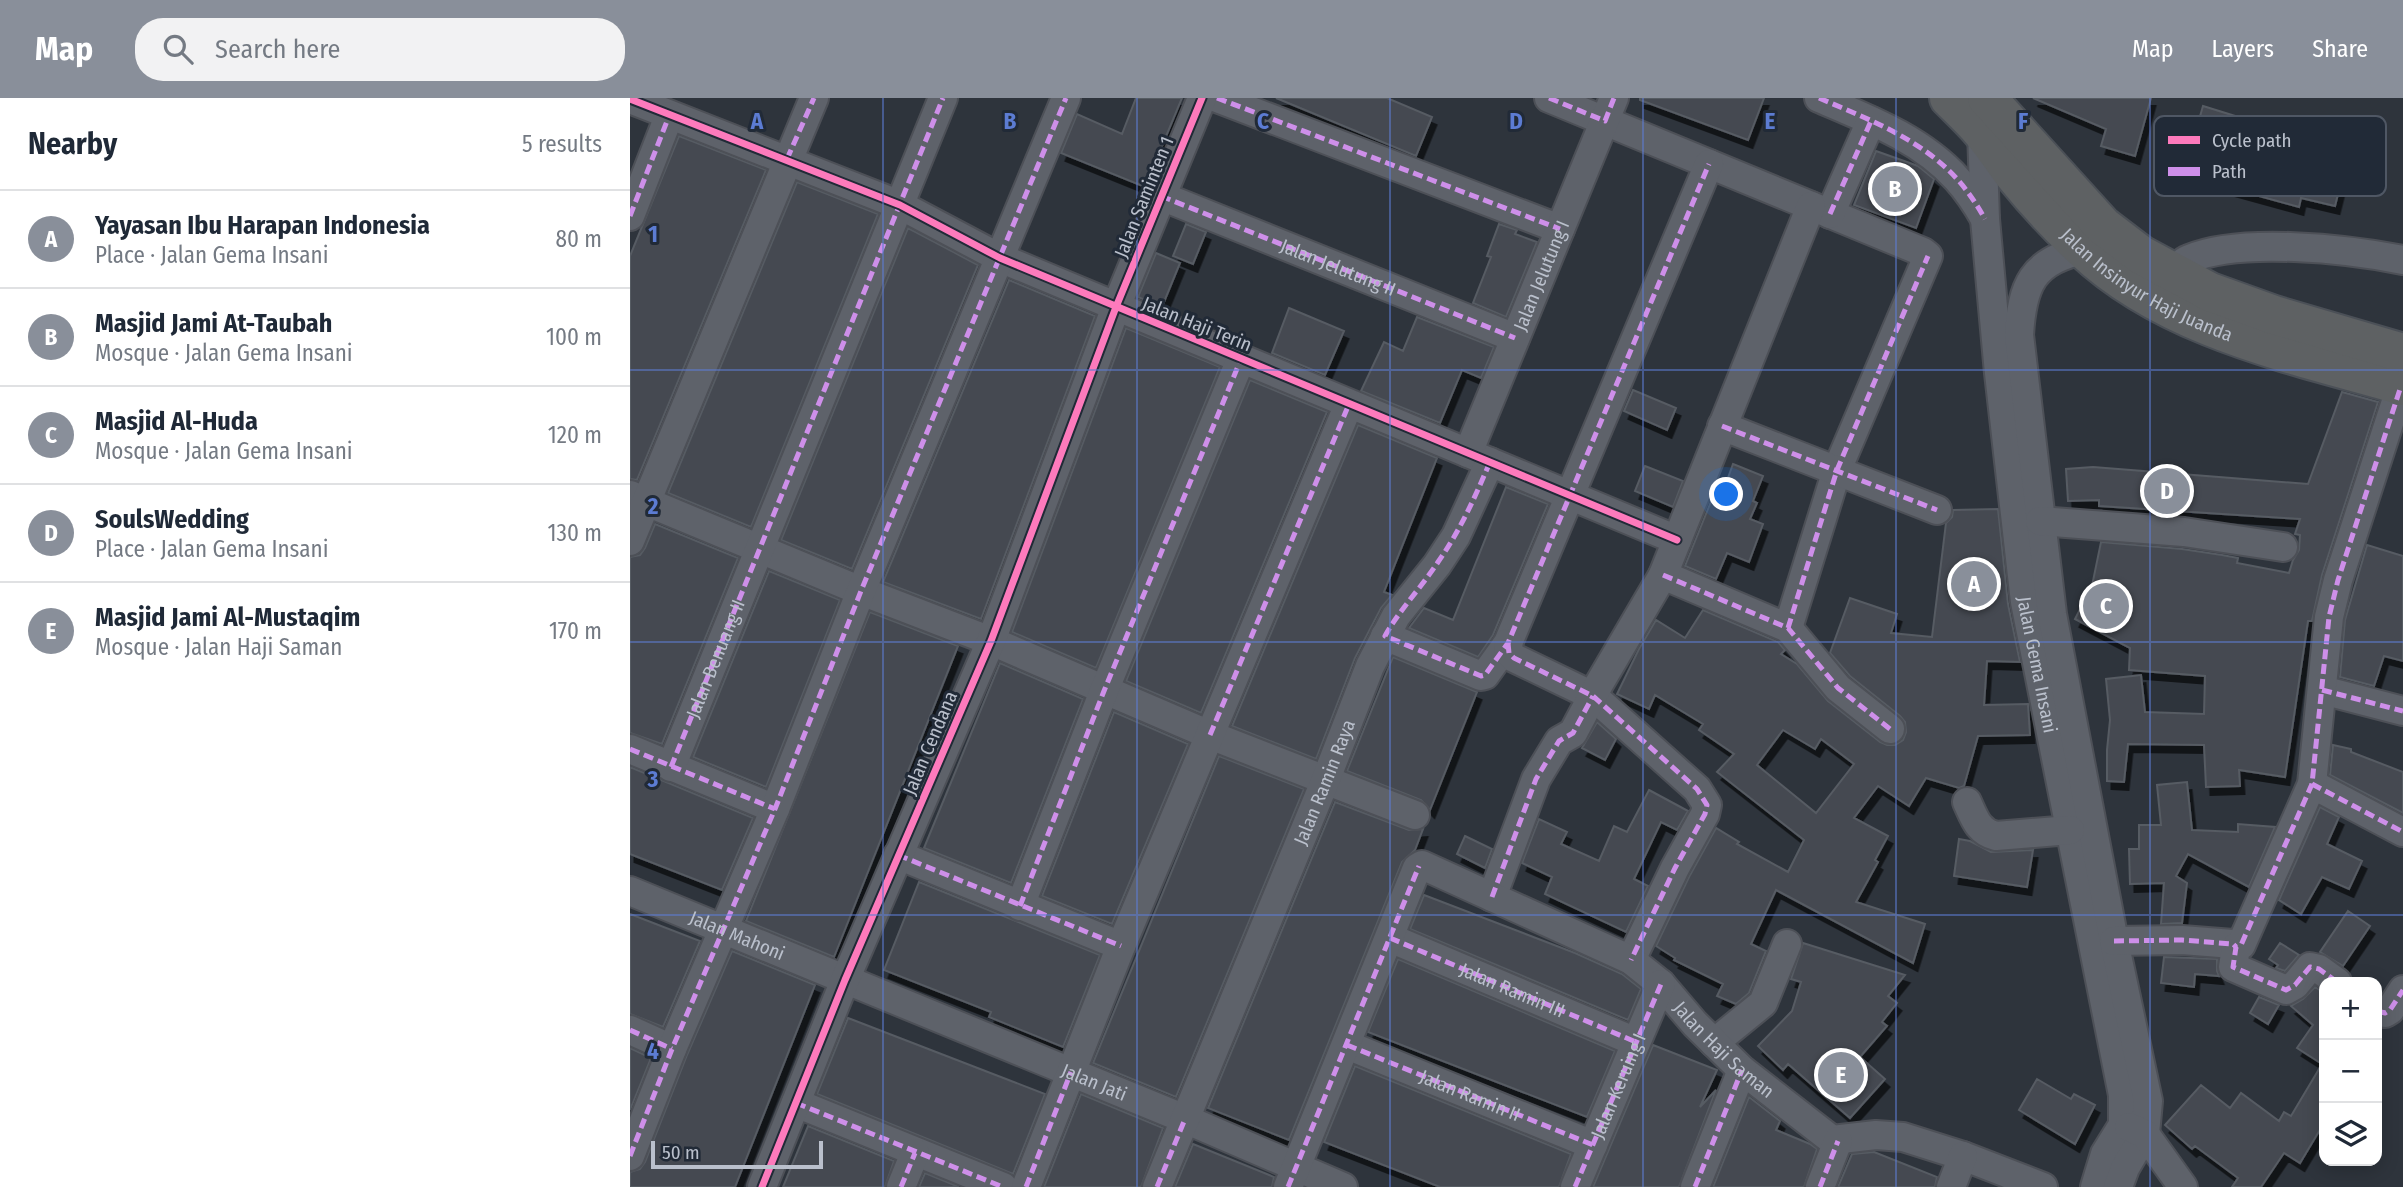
<!DOCTYPE html>
<meta charset="utf-8">
<style>
body{margin:0;font-family:"Fira Sans Condensed",sans-serif;background:#f2f2f3;color:#1f2937}
.controls{position:absolute;right:21px;bottom:21px;display:grid;overflow:hidden;border-radius:14px;box-shadow:0 4px 18px #0003}
.controls button{width:63px;height:63px;display:grid;place-items:center;padding:0;border:0;border-bottom:2px solid #e0e1e3;background:#fff;color:#1f2937;font:35px sans-serif}
.scale{position:absolute;left:21px;bottom:18px;width:172px;box-sizing:border-box;padding-left:7px;border:4px solid #bac0cc;border-top:0;font-size:19px;line-height:24px;white-space:nowrap;color:#bac0cc;-webkit-text-stroke:5px #212a37;paint-order:stroke}
.you{position:absolute;left:1097px;top:397px;width:24px;height:24px;margin:-18px;border:5px solid #fff;border-radius:50%;background:#1a73e8;box-shadow:0 0 0 10px #1a73e833}
.badge{display:grid;place-items:center;width:46px;height:46px;border-radius:50%;background:#898f9a;color:#fff;font-size:23px;font-weight:700}
.pin{position:absolute;translate:-50% -50%;border:4px solid #fff;box-shadow:0 2px 7px #0006}
.list{margin:0;padding:0;list-style:none}
h2{display:flex;justify-content:space-between;align-items:center;height:91px;margin:0;padding:0 28px;font-size:30px}
h2 small{font-size:23px;font-weight:400;color:#747a83}
.list li{display:grid;grid-template-columns:46px 1fr auto;gap:21px;align-items:center;box-sizing:border-box;height:98px;padding:0 28px;border-top:2px solid #e0e1e3}
.list b{display:block;font-size:26px;white-space:nowrap}
.list p{margin:0;font-size:23px;white-space:nowrap;color:#747a83}
.list em{font-size:23px;font-style:normal;color:#747a83}
.icon{flex:none;width:38px;height:38px;fill:none;stroke:currentColor;stroke-width:2;stroke-linecap:round;stroke-linejoin:round}
.map{position:relative;flex:none;width:1773px;height:1089px;overflow:hidden}
header{display:flex;align-items:center;gap:42px;box-sizing:border-box;height:98px;padding:0 35px;background:#898f9a;color:#fff}
header strong{font-size:33px}
nav{display:flex;gap:38px;margin-inline-start:auto;font-size:24px}
.search{width:490px;height:63px;background:#f2f2f3;display:flex;align-items:center;gap:18px;box-sizing:border-box;padding:0 24px;border-radius:28px;color:#747a83;font-size:26px}
main{display:flex}
aside{flex:1;background:#fff}
.map>svg:first-child{display:block}
.building{fill:#454a51;stroke:#575b63;stroke-width:2;fill-rule:evenodd;filter:url(#shadow)}
.lines{fill:none;stroke-linecap:round;stroke-linejoin:round}
.minor-casing{stroke:#4d5057;stroke-width:32}
.highway-casing{stroke:#4b5057;stroke-width:42}
.minor{stroke:#5e626a;stroke-width:28}
.highway{stroke:#5e6163;stroke-width:38}
.quiet{stroke:#ce8fe9;stroke-width:5;stroke-dasharray:10 5;stroke-linecap:butt}
.cycleway-casing{stroke:#212a37;stroke-width:11}
.cycleway{stroke:#fd7abc;stroke-width:7}
.grid{fill:none;stroke:#5c7cd3;stroke-width:2;stroke-opacity:0.55}
.labels{text-anchor:middle;dominant-baseline:central;stroke-width:6;stroke-linejoin:round;paint-order:stroke}
.street-label{font-size:19px;fill:#bac0cc;stroke:#212a37}
.key{fill:#212a37;stroke:#4f5764;stroke-width:2}
.key-label{font-size:19px;fill:#bac0cc}
.grid-label{font-size:23px;text-anchor:middle;font-weight:bold;fill:#5c7cd3;stroke:#212a37;stroke-width:6;stroke-linejoin:round;paint-order:stroke}
</style>
<header>
<strong>Map</strong>
<div class="search"><svg class="icon" aria-label="search" viewBox="0 0 24 24"><circle cx="10" cy="10" r="6"/><path d="M15 15l6 6"/></svg>Search here</div>
<nav><a>Map</a><a>Layers</a><a>Share</a></nav>
</header>
<main>
<aside>
<h2>Nearby<small>5 results</small></h2>
<ul class="list">
<li><span class="badge">A</span><div><b>Yayasan Ibu Harapan Indonesia</b><p>Place · Jalan Gema Insani</p></div><em>80 m</em></li>
<li><span class="badge">B</span><div><b>Masjid Jami At-Taubah</b><p>Mosque · Jalan Gema Insani</p></div><em>100 m</em></li>
<li><span class="badge">C</span><div><b>Masjid Al-Huda</b><p>Mosque · Jalan Gema Insani</p></div><em>120 m</em></li>
<li><span class="badge">D</span><div><b>SoulsWedding</b><p>Place · Jalan Gema Insani</p></div><em>130 m</em></li>
<li><span class="badge">E</span><div><b>Masjid Jami Al-Mustaqim</b><p>Mosque · Jalan Haji Saman</p></div><em>170 m</em></li>
</ul>
</aside>
<div class="map">
<svg width="1773" height="1089" viewBox="0 0 1773 1089">
<defs>
<filter id="shadow"><feDropShadow dx="4.5" dy="8" stdDeviation="0" flood-color="#0009"/></filter>
</defs>
<rect width="100%" height="100%" fill="#2e343c"/>
<path class="building" d="M506 0H552L515 89 431 55 447 16 492 36Z
M646 0H757L802 19 786 58Z
M1010 0H1134L1118 42 1010 2Z
M1403 0H1521L1505 58 1471 48 1476 31Z
M1573 8 1618 22 1613 41 1683 59 1684 57 1716 64 1705 108 1671 100 1669 109 1553 77Z
M49 38 136 72 7 382 0 381V158Z
M1246 53 1288 68 1304 81 1286 130 1224 107Z
M167 84 248 116 121 429 38 395Z
M556 126 576 134 563 166 543 158Z
M869 126 887 132 885 136 907 144 876 219 843 205 861 159 857 158Z
M278 130 348 167 222 471 151 442Z
M526 155 550 165 532 209 508 199Z
M379 182 465 218 351 521 253 484Z
M659 210 714 233 695 277 642 255Z
M787 219 864 249 851 280 832 272 810 325 731 293 754 244 773 253Z
M496 230 590 269 466 570 382 534Z
M620 282 697 314 571 615 496 583Z
M1003 292 1046 310 1037 332 994 313Z
M1712 294 1748 304 1692 477 1682 523H1678L1655 679 1609 672 1610 688 1576 689 1574 647 1498 646 1494 684 1477 683V652L1480 622 1476 581 1511 577 1515 614 1574 616 1575 578 1499 572 1500 550 1445 521 1462 488 1471 444 1552 451 1592 457 1608 460 1607 465 1659 475 1663 462 1669 452 1670 437 1665 436 1670 421 1469 408V402L1438 403 1436 371 1463 369 1678 386Z
M728 327 807 360 754 494 762 497 751 510 725 560 686 661 602 628Z
M1103 366 1133 378 1123 403 1127 405 1120 421 1133 426 1119 464 1097 455 1086 481 1055 468 1084 396 1091 399Z
M1015 368 1053 383 1043 409 1005 393Z
M876 389 918 406 863 537 848 559 779 530 794 510 823 522Z
M1368 411 1378 506 1390 564 1357 563 1354 607 1398 606 1400 637 1348 638 1334 688 1329 690 1296 680 1279 708 1248 688 1224 720 1258 738 1245 762 1248 764 1226 804 1295 826 1283 865 1146 792 1121 846 1136 853 1119 895 1106 906 1087 898 1093 886 1044 862 1045 860 1026 848 1059 779 1086 730 1109 744 1107 746 1158 774 1174 742 1087 674 1104 656 1069 632 1073 626 1025 597 1019 611 987 596 1009 551 1026 522 1055 540 1073 512 1148 544 1155 552 1151 556 1167 566 1198 603 1250 644 1257 647H1265L1273 642 1276 634 1275 624 1270 618 1220 578 1200 555 1220 500 1267 516 1261 535 1302 539 1316 425 1322 419 1323 412ZM1153 632 1185 651 1191 641 1224 666 1186 715 1127 667Z
M25 426 108 460 32 646 0 635V459L10 457 15 450Z
M1737 447 1773 458V563L1754 558 1744 588 1710 579 1715 522Z
M139 473 210 502 136 689 63 659Z
M240 514 328 548 204 859 116 823Z
M763 559 847 594 800 712 791 702 717 673Z
M370 565 453 601 381 785 294 750Z
M484 614 558 646 482 826 412 798Z
M967 624 986 641 975 662 952 650Z
M1703 647 1721 651V654L1773 674V715L1700 677Z
M589 658 674 691 546 999 463 965Z
M0 669 123 720 92 792 0 756Z
M1557 684 1562 732 1608 734V726L1645 729 1619 789 1558 756 1546 778 1557 785 1552 825 1531 826 1534 785 1500 786 1499 751H1509V727H1531L1527 687Z
M1019 692 1058 713 1047 732 1031 724 1004 781 1018 788 996 834 915 796 922 779 892 765 909 721 937 734 931 746 969 763 984 728 997 734Z
M705 704 779 732 793 731 785 752 772 764 659 1042 578 1010Z
M1690 709 1709 719 1697 746 1732 763 1719 791 1692 779 1671 816 1649 802Z
M835 738 862 751 855 770 827 756Z
M1329 741 1340 743 1361 754 1403 752 1397 789 1324 778Z
M289 784 470 857 433 949 359 919 361 914 254 872Z
M794 797 945 855 992 876 1011 891 998 922 780 831Z
M1718 813 1740 828 1713 868 1690 854Z
M0 816 70 843 33 929 0 916Z
M1173 845 1275 877 1258 898 1267 905 1252 924 1257 928 1230 959 1255 981 1220 1020 1158 966 1153 972 1128 948 1162 913 1171 884 1161 881Z
M1650 845 1669 857 1655 873 1646 870 1648 867 1639 861Z
M102 853 185 887 105 1089H0V1074L10 1071 15 1064 57 957Z
M1534 859 1587 861V873L1589 878 1565 876 1564 889 1531 885Z
M768 861 985 953 957 1019 738 934Z
M1685 889 1694 895V1025L1670 1065 1654 1055 1631 1089H1602L1608 1080 1565 1048 1562 1051 1535 1027 1571 987 1600 1010 1611 995 1649 1023 1654 1014 1661 1018 1692 966 1667 950 1683 927 1661 908 1673 901Z
M1629 899 1649 907 1638 926 1620 915Z
M218 920 415 996 383 1076 187 996Z
M1023 947 1087 972 1070 1009 1086 992 1049 1089H963Z
M0 950 21 960 0 1012Z
M725 968 941 1056 929 1089H810L694 1044Z
M1407 981 1441 1001 1444 996 1465 1007 1445 1046 1389 1012Z
M451 996 533 1030 511 1089H414Z
M1119 999 1150 1023 1146 1032 1180 1046 1187 1051 1174 1089H1083Z
M178 1028 264 1063 255 1089H153Z
M563 1046 644 1079 642 1089H545Z
M1244 1054 1307 1079 1305 1089H1208L1222 1056Z
M295 1075 329 1089H289Z"/>
<g class="lines">
<g class="minor-casing">
<g id="minor">
<path d="M587 0 930 131"/>
<path d="M919 0 1293 154 1298 158 1207 372 1158 530"/>
<path d="M1189 0C1238 21 1291 41 1327 81 1338 93 1347 107 1355 121"/>
<path d="M0 1 270 107 370 160 1047 442"/>
<path id="s1" d="M1352 33 1355 121 1369 275 1395 504 1493 997V1027L1475 1056 1465 1089"/>
<path id="s2" d="M531 98 885 240"/>
<path d="M1200 116 1241 23"/>
<path d="M0 118 39 18"/>
<path d="M1454 152C1402 162 1392 188 1389 237L1422 516 1484 843 1518 1003 1515 1036 1495 1070 1488 1089"/>
<path d="M1545 177C1549 170 1551 164 1559 161 1610 139 1718 151 1773 162"/>
<path d="M1092 328 1307 412"/>
<path id="s3" d="M838 355 984 0"/>
<path d="M0 397 231 493 361 543 580 637 785 717"/>
<path d="M1410 423 1554 434 1653 449"/>
<path d="M0 443 184 0"/>
<path d="M1033 477 1158 530 1208 590 1260 631"/>
<path d="M755 538 851 578 855 577 878 545 1079 66"/>
<path d="M878 545 879 555 884 560 963 598 1067 691 1077 707 1075 716 1045 770 1001 862"/>
<path d="M1692 592 1773 613"/>
<path d="M0 651 145 711"/>
<path id="s4" d="M41 669 313 0"/>
<path d="M1682 686 1773 734"/>
<path d="M1337 704C1344 719 1348 734 1366 738L1440 732"/>
<path d="M268 757 491 848"/>
<path id="s5" d="M0 793 555 1021 713 1089"/>
<path d="M862 799 906 681 929 643 943 635 969 586 1033 477 1181 108"/>
<path d="M390 808 474 593 611 261"/>
<path d="M760 840 1006 944"/>
<path d="M1484 843 1552 842 1603 846 1606 849"/>
<path d="M1707 884 1689 871 1680 869 1665 887 1656 892 1603 869 1606 849 1611 847 1682 686 1699 519 1708 482 1771 288"/>
<path d="M1747 913 1755 915 1760 912 1773 892"/>
<path d="M0 932 42 951"/>
<path d="M1084 945 1133 905 1157 846"/>
<path d="M717 947 963 1047"/>
<path d="M166 1005 373 1089"/>
<path d="M1499 1029 1515 1036 1553 1089"/>
<path d="M0 1058 42 951 145 711 231 493 436 0"/>
<path d="M132 1089 215 882 361 543 486 209 572 0"/>
<path d="M271 1089 285 1055"/>
<path d="M396 1089 491 848 719 306"/>
<path id="s6" d="M527 1089 696 681 740 568 766 518 807 467 826 438 860 364"/>
<path id="s7" d="M658 1089 787 770 792 767 1001 862 1031 886 1065 926 1112 972 1202 1042 1246 1037 1273 1039 1333 1058 1413 1089"/>
<path d="M945 1089 1031 886"/>
<path d="M1065 1089 1112 972"/>
<path d="M1190 1089 1208 1043"/>
<path d="M1321 1089 1333 1058"/>
</g>
</g>
<g class="highway-casing">
<g id="highway">
<path id="s8" d="M1319 0C1330 11 1342 22 1352 34 1364 48 1373 63 1384 77 1405 103 1428 128 1453 151 1539 232 1663 256 1773 288"/>
<path d="M1357 0 1473 128 1511 157 1580 194 1644 217 1773 255"/>
</g>
</g>
<use href="#minor" class="minor"/>
<use href="#highway" class="highway"/>
<g class="quiet">
<path d="M587 0 930 131"/>
<path d="M919 0 975 23 984 0"/>
<path d="M1189 0C1238 21 1291 41 1327 81 1338 93 1347 107 1355 121"/>
<path d="M157 61 184 0"/>
<path d="M531 98 885 240"/>
<path d="M1200 116 1241 23"/>
<path d="M0 118 39 18"/>
<path d="M1092 328 1307 412"/>
<path d="M860 364C845 399 830 433 808 464 791 490 770 511 755 538L851 578 855 577 878 545 1079 66"/>
<path d="M1033 477 1158 530 1208 590 1260 631"/>
<path d="M1158 530 1207 372 1298 158"/>
<path d="M878 545 879 555 884 560 963 598 1067 691 1077 707 1075 716 1045 770 1001 862"/>
<path d="M1692 592 1773 613"/>
<path d="M580 637 719 306"/>
<path d="M0 651 145 711"/>
<path d="M41 669 313 0"/>
<path d="M1682 686 1773 734"/>
<path d="M268 757 491 848"/>
<path d="M862 799 906 681 929 643 943 635 963 598"/>
<path d="M390 808 474 593 611 261"/>
<path id="s9" d="M760 840 1006 944"/>
<path d="M1484 843 1552 842 1603 846 1606 849"/>
<path d="M1707 884 1689 871 1680 869 1665 887 1656 892 1603 869 1606 849 1611 847 1682 686 1699 519 1708 482 1771 288"/>
<path d="M1747 913 1755 915 1760 912 1773 892"/>
<path d="M0 932 42 951"/>
<path id="s10" d="M717 947 963 1047"/>
<path d="M166 1005 373 1089"/>
<path d="M0 1058 42 951 145 711 231 493 436 0"/>
<path d="M271 1089 285 1055"/>
<path d="M396 1089 441 974"/>
<path d="M527 1089 555 1021"/>
<path d="M658 1089 789 768"/>
<path id="s11" d="M945 1089 1031 886"/>
<path d="M1065 1089 1112 972"/>
<path d="M1190 1089 1208 1043"/>
</g>
<g class="cycleway-casing">
<path id="cycleway" d="M0 1 270 107 370 160 1047 442
M132 1089 215 882 361 543 486 209 572 0"/>
</g>
<use href="#cycleway" class="cycleway"/>
</g>
<path class="grid" d="M253 0V1089M507 0V1089M760 0V1089M1013 0V1089M1266 0V1089M1520 0V1089M0 272H1773M0 544H1773M0 817H1773"/>
<g class="labels">
<g class="street-label">
<text transform="translate(514 99) rotate(-68)">Jalan Saminten 1</text>
<text stroke="none"><textPath href="#s2" startOffset="191">Jalan Jelutung II</textPath></text>
<text stroke="none"><textPath href="#s3" startOffset="192">Jalan Jelutung I</textPath></text>
<text stroke="none"><textPath href="#s8" startOffset="276">Jalan Insinyur Haji Juanda</textPath></text>
<text transform="translate(567 226) rotate(22)">Jalan Haji Terin</text>
<text stroke="none"><textPath href="#s4" startOffset="117">Jalan Benuang II</textPath></text>
<text stroke="none"><textPath href="#s1" startOffset="537">Jalan Gema Insani</textPath></text>
<text transform="translate(300 645) rotate(-67)">Jalan Cendana</text>
<text stroke="none"><textPath href="#s6" startOffset="438">Jalan Ramin Raya</textPath></text>
<text stroke="none"><textPath href="#s5" startOffset="116">Jalan Mahoni</textPath></text>
<text stroke="none"><textPath href="#s9" startOffset="133">Jalan Ramin III</textPath></text>
<text stroke="none"><textPath href="#s7" startOffset="709">Jalan Haji Saman</textPath></text>
<text stroke="none"><textPath href="#s5" startOffset="502">Jalan Jati</textPath></text>
<text stroke="none"><textPath href="#s11" startOffset="110">Jalan Keruing I</textPath></text>
<text stroke="none"><textPath href="#s10" startOffset="133">Jalan Ramin II</textPath></text>
</g>
</g>
<rect x="1524" y="18" width="232" height="80" rx="10" class="key"/>
<rect x="1538" y="38" width="32" height="8" fill="#fd7abc"/>
<rect x="1538" y="69" width="32" height="9" fill="#ce8fe9"/>
<g class="key-label">
<text x="1582" y="49">Cycle path</text>
<text x="1582" y="80">Path</text>
</g>
<g class="grid-label">
<text x="127" y="31">A</text>
<text x="380" y="31">B</text>
<text x="633" y="31">C</text>
<text x="886" y="31">D</text>
<text x="1140" y="31">E</text>
<text x="1393" y="31">F</text>
<text x="23" y="144">1</text>
<text x="23" y="416">2</text>
<text x="23" y="689">3</text>
<text x="23" y="961">4</text>
</g>
</svg>
<div class="controls">
<button>+</button>
<button>−</button>
<button><svg class="icon" aria-label="layers" viewBox="0 0 24 24"><path d="M12 4l9 5-9 5-9-5zM3 14l9 5 9-5"/></svg></button>
</div>
<div class="scale">50 m</div>
<div class="you"></div>
<div class="pin badge" style="left:1344px;top:486px">A</div>
<div class="pin badge" style="left:1265px;top:91px">B</div>
<div class="pin badge" style="left:1476px;top:508px">C</div>
<div class="pin badge" style="left:1537px;top:393px">D</div>
<div class="pin badge" style="left:1211px;top:977px">E</div>
</div>
</main>
